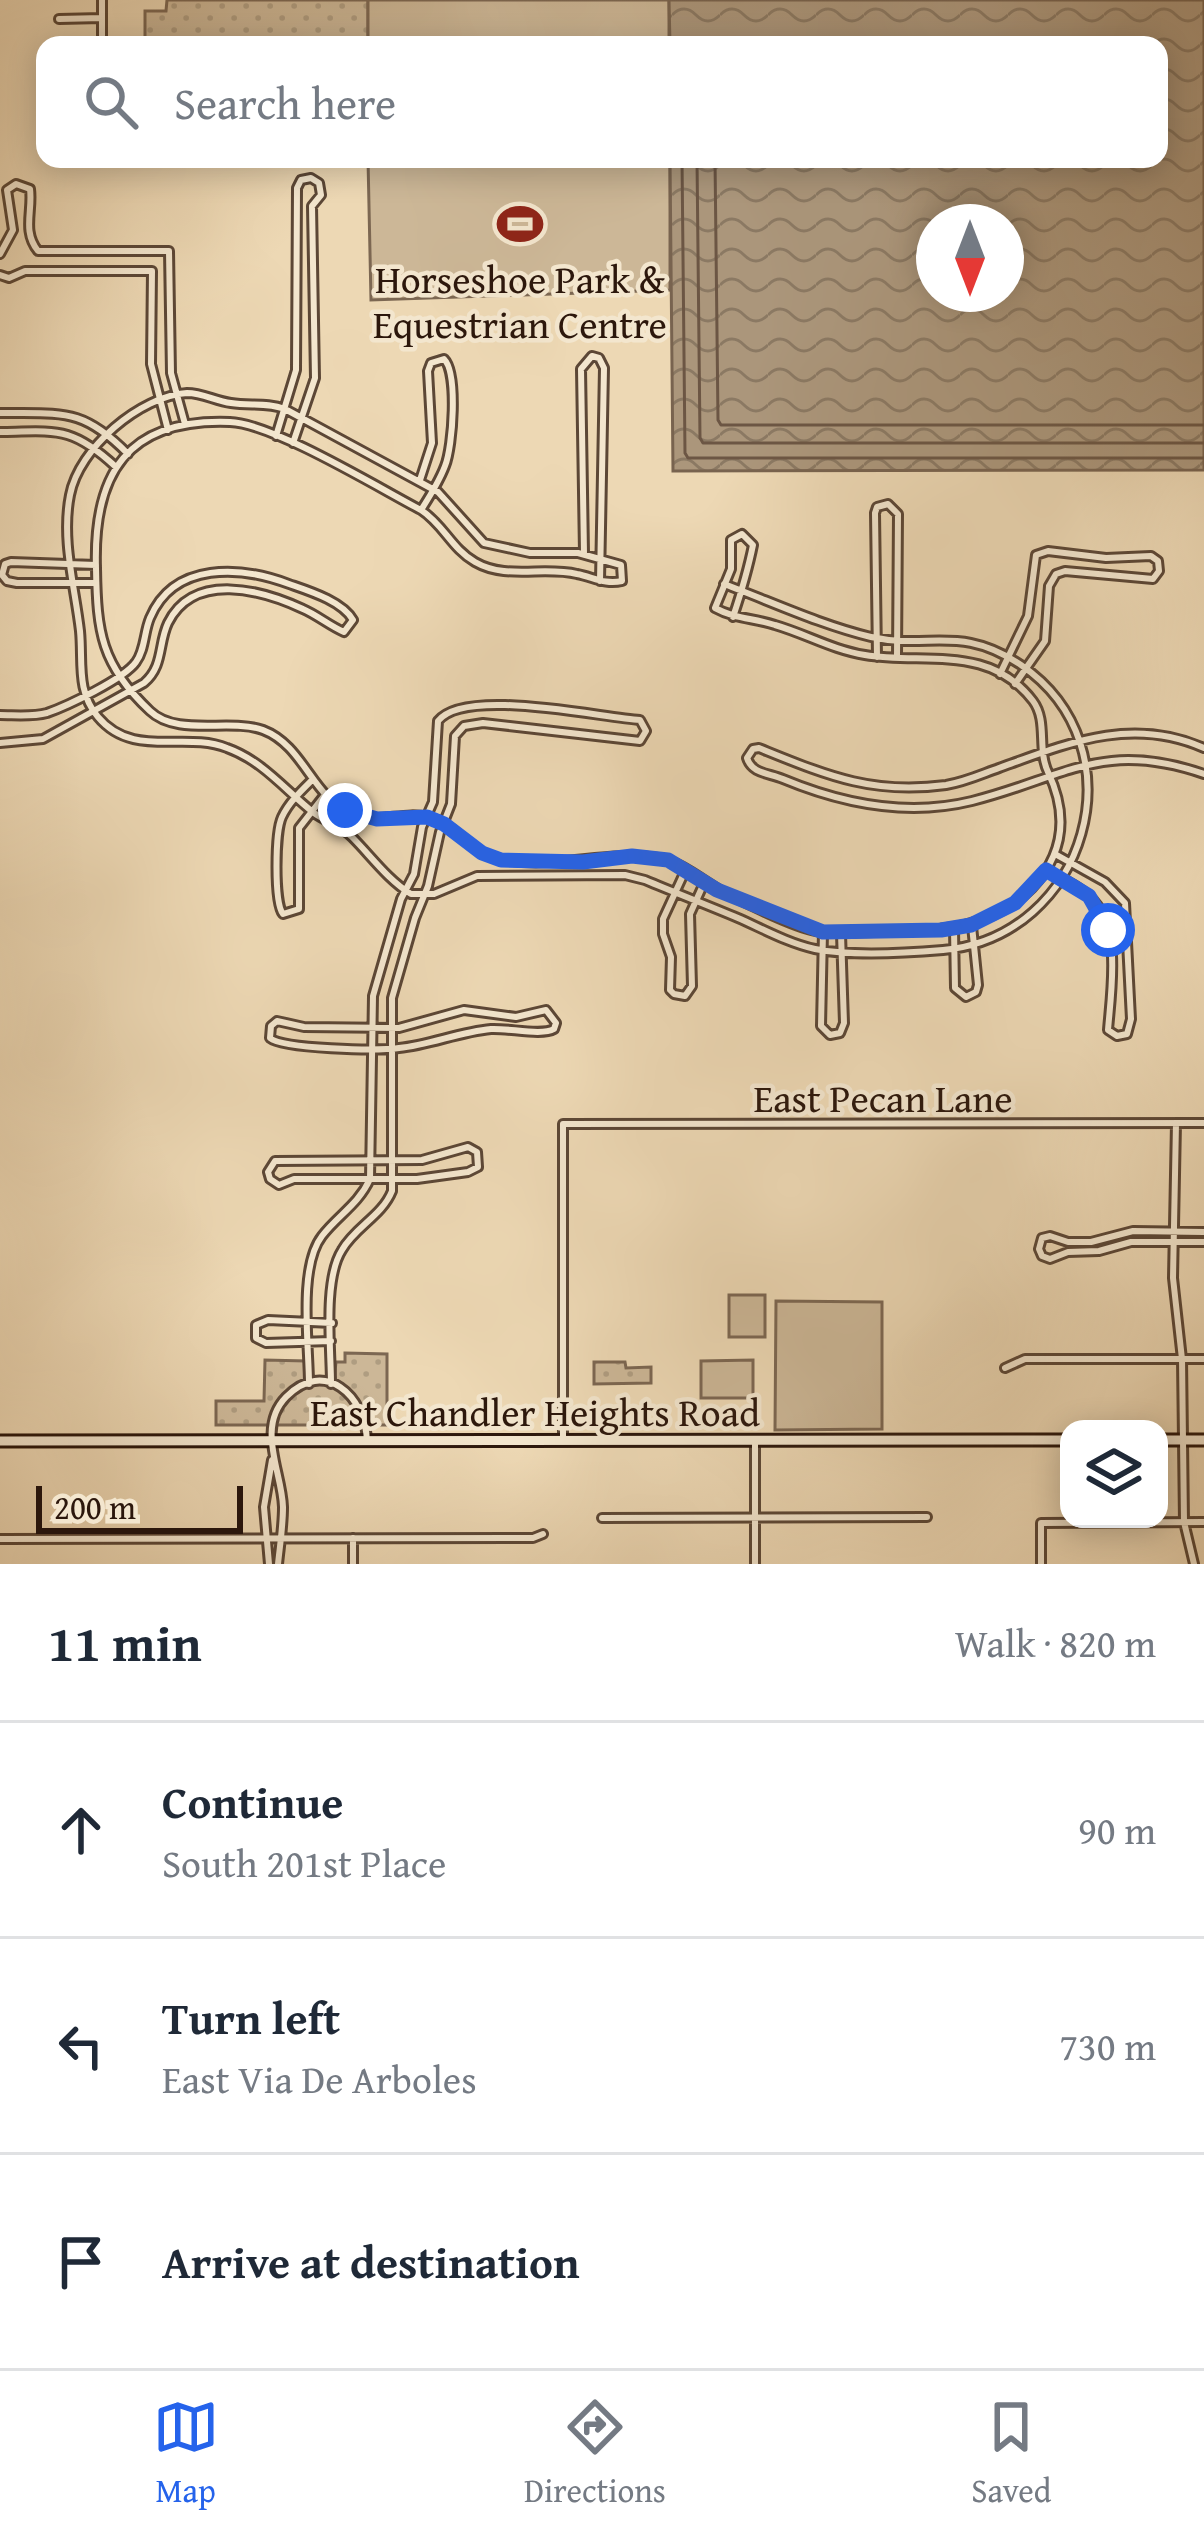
<!DOCTYPE html>
<meta charset="utf-8">
<style>
body{margin:0;font-family:"Gentium Book Plus",serif;background:#f2f2f3;color:#1f2937}
.controls{position:absolute;right:36px;bottom:36px;display:grid;overflow:hidden;border-radius:24px;box-shadow:0 6px 30px #0003}
.controls button{width:108px;height:108px;display:grid;place-items:center;padding:0;border:0;border-bottom:3px solid #e0e1e3;background:#fff;color:#1f2937;font:60px sans-serif}
.compass{position:absolute;left:916px;top:204px;width:108px;height:108px;border-radius:50%;background:#fff;box-shadow:0 6px 30px #0003;rotate:180deg}
.scale{position:absolute;left:36px;bottom:30px;width:207px;box-sizing:border-box;padding-left:12px;border:6px solid #2c170c;border-top:0;font-size:33px;line-height:42px;white-space:nowrap;color:#2c170c;-webkit-text-stroke:9px #f3e6ce;paint-order:stroke}
.stop{position:absolute;width:36px;height:36px;margin:-27px;border:9px solid #2563eb;border-radius:50%;background:#fff}
.stop.end{background:#2563eb;border-color:#fff;box-shadow:0 3px 12px #0008}
.list{margin:0;padding:0;list-style:none}
h2{display:flex;justify-content:space-between;align-items:center;height:156px;margin:0;padding:0 48px;font-size:51px}
h2 small{font-size:39px;font-weight:400;color:#747a83}
.list li{display:grid;grid-template-columns:78px 1fr auto;gap:36px;align-items:center;box-sizing:border-box;height:216px;padding:0 48px;border-top:3px solid #e0e1e3}
.list b{display:block;font-size:45px;white-space:nowrap}
.list p{margin:0;font-size:39px;white-space:nowrap;color:#747a83}
.list em{font-size:39px;font-style:normal;color:#747a83}
.icon{flex:none;width:66px;height:66px;fill:none;stroke:currentColor;stroke-width:2;stroke-linecap:round;stroke-linejoin:round}
.map{position:relative;flex:none;width:1204px;height:1564px;overflow:hidden}
.search{position:absolute;background:#fff;box-shadow:0 6px 30px #0003;left:36px;right:36px;top:36px;height:132px;display:flex;align-items:center;gap:30px;box-sizing:border-box;padding:0 42px;border-radius:24px;color:#747a83;font-size:45px}
.sheet{height:804px;background:#fff}
nav{display:flex;justify-content:space-around;align-items:center;box-sizing:border-box;height:168px;border-top:3px solid #e0e1e3;background:#fff;font-size:33px;color:#747a83}
nav a{display:grid;justify-items:center;gap:6px}
nav .on{color:#2563eb}
.map>svg:first-child{display:block}
.park{fill:url(#park-dots);stroke:#7c6752;stroke-width:3}
.pitch{fill:#ccb797;stroke:#7c6752;stroke-width:3}
.water{fill:url(#water-waves);stroke:#78634f;stroke-width:3;fill-rule:evenodd}
.lines{fill:none;stroke-linecap:round;stroke-linejoin:round}
.shore{stroke:#6c5644;stroke-width:3}
.minor-casing{stroke:#5c4736;stroke-width:12}
.secondary-casing{stroke:#2c170c;stroke-width:15}
.minor{stroke:#f3e6ce;stroke-width:6}
.secondary{stroke:#f3e6ce;stroke-width:9}
.route{stroke:#2563eb;stroke-width:15}
.labels{text-anchor:middle;dominant-baseline:central;stroke-width:9;stroke-linejoin:round;paint-order:stroke}
.poi-label{font-size:39px;fill:#2c170c;stroke:#f3e6ce}
.street-label{font-size:39px;fill:#2c170c;stroke:#f3e6ce}
</style>
<div class="map">
<svg width="1204" height="1564" viewBox="0 0 1204 1564">
<defs>
<pattern id="park-dots" width="8" height="8" patternUnits="userSpaceOnUse" patternTransform="scale(3)"><rect width="8" height="8" fill="#ccb797"/><path d="M2 2h.1M6 6h.1" fill="none" stroke="#af9d81" stroke-width="1.8" stroke-linecap="round"/></pattern>
<pattern id="water-waves" width="16" height="10" patternUnits="userSpaceOnUse" patternTransform="scale(3)"><rect width="16" height="10" fill="#ab967b"/><path d="M0 5q4-4 8 0t8 0" fill="none" stroke="#8b7963"/></pattern>
</defs>
<rect width="100%" height="100%" fill="#edd8b4"/>
<filter id="stains"><feTurbulence type="fractalNoise" baseFrequency=".00167" numOctaves="4"/><feColorMatrix values="0 0 0 0 .2 0 0 0 0 .09 0 0 0 0 .02 0 0 0 .5 -.17"/></filter>
<radialGradient id="worn" r=".72"><stop offset=".6" stop-color="#630" stop-opacity="0"/><stop offset="1" stop-color="#630" stop-opacity=".3"/></radialGradient>
<path class="park" d="M167 0H368V45H145V11H166Z
M345 1353 387 1354V1425H216V1401H264L265 1360 306 1361 305 1380H334L336 1362H345Z
M594 1362H625L626 1368 651 1367V1383L594 1384Z"/>
<path class="pitch" d="M368 0H669V45H368Z
M368 159H670V290L371 300Z
M729 1295H765V1337H729Z
M776 1301 882 1302V1429L775 1430Z
M753 1360V1398H701V1361Z"/>
<path class="water" d="M669 0H1204V470L673 471 670 159H1159V45H670ZM934 222H1006V294H934Z"/>
<g class="lines">
<path class="shore" d="M682 159 685 453 688 458H1204
M697 159 700 438 703 443H1204
M715 159 718 420 721 425H1204"/>
<g class="minor-casing">
<path id="minor" d="M102 0V45
M59 19 102 18
M0 254 13 230 7 190 16 184 30 189C33 211 22 231 38 251H169L171 373 185 424
M0 275 9 278 25 271H152L151 364 168 430
M0 413C62 414 82 407 128 454
M0 432C57 431 72 426 116 467
M276 436 296 370 297 188 301 180 311 178 319 183 321 195 312 206 315 378 293 443
M420 480 432 443 428 371 431 363 444 359C458 373 453 446 445 466 439 482 430 496 421 510
M584 553 581 369 592 356 599 358 604 368 600 581
M96 565 11 562 5 564 2 575 7 581 17 583H96
M724 584C772 602 821 625 871 637 930 650 960 624 1021 665 1142 748 1087 937 943 950 907 953 849 956 815 949 788 943 763 929 738 918 707 905 676 893 645 880L625 875 477 876 434 894H411C388 880 371 856 352 837 341 826 327 822 314 813 285 790 263 761 227 748 184 731 133 759 98 717 76 691 83 662 80 631 75 587 61 540 70 495 79 448 140 396 187 393 203 393 215 401 231 403 250 406 267 402 285 409L438 492 484 543 530 553H578L621 565 622 581C605 585 593 577 577 574 543 566 506 580 475 562 452 549 443 524 421 510 379 488 272 423 230 422 127 418 93 474 96 568 97 632 101 665 150 711 177 737 230 718 263 730 305 746 312 799 354 815 379 824 403 811 428 817 456 823 471 854 500 859 552 870 606 850 658 858 685 862 708 886 733 897 758 908 784 923 811 930 831 935 853 932 874 932 932 930 988 933 1032 888 1065 853 1068 814 1048 772 1037 749 1048 721 1033 701 989 643 924 665 865 655 833 650 806 634 775 625 754 618 735 619 715 608L731 569V540L742 534 753 545C748 570 741 593 733 617
M877 657 875 513 877 507 888 504 898 514 897 657
M1000 674 1028 616 1036 555 1048 551 1106 558 1151 556 1158 561 1159 571 1153 579 1065 571 1056 574 1049 586 1045 641 1015 684
M0 715C15 715 32 717 47 713 67 706 124 679 136 662 145 650 144 632 150 618 174 561 241 566 289 584 309 591 342 601 353 620L344 632C330 626 317 615 303 609 262 590 194 571 168 623 158 644 164 666 144 683L43 739 0 743
M1204 748C1132 716 1068 743 999 768 982 774 965 782 946 785 871 795 826 775 759 748L753 749 747 758C752 774 769 773 783 779 843 804 907 817 972 801 1064 778 1102 739 1204 774
M313 779C302 790 289 802 282 817 275 832 274 902 283 914L299 909V828L324 796
M686 869 663 919V934L671 957 670 990 674 994 685 996 692 986 690 914 704 883
M1046 870C1062 879 1082 887 1094 901 1121 931 1111 992 1108 1030L1117 1036 1127 1034 1131 1019 1125 903 1105 882 1055 854
M954 929 955 988 966 997 976 992 978 985 972 926
M823 932 821 1026 830 1035 840 1033 844 1023 841 934
M464 1010 516 1017 546 1010 556 1023 554 1029C542 1036 509 1028 491 1029 459 1032 430 1045 399 1048 377 1051 283 1049 270 1038L271 1026 277 1021 304 1027 399 1028Z
M1176 1123 1173 1278 1182 1359 1184 1522 1194 1564
M468 1147 477 1152 478 1167 468 1172 417 1179H294L279 1185 270 1179 268 1172 275 1161 422 1160Z
M1204 1232 1133 1231 1091 1242H1068L1050 1236 1042 1238 1039 1249 1042 1256 1050 1259 1068 1252 1099 1251 1131 1242H1204
M331 1341 266 1343 256 1338V1325L268 1320 332 1323
M1005 1368 1025 1359H1204
M309 1384C309 1345 298 1267 322 1236 338 1215 358 1205 370 1179L373 996 401 899 414 874 422 827 433 802 438 721C464 687 597 717 640 720L646 731 640 741 483 723 464 726 455 736 451 804 440 832 428 886 415 918 392 998V1191C382 1216 355 1227 342 1250 323 1280 331 1348 331 1384
M563 1439V1124L1204 1123
M755 1441V1564
M602 1518 927 1517
M0 1539 533 1538 543 1534
M269 1564 264 1507 272 1460
M278 1564C280 1545 283 1526 283 1507 282 1472 256 1428 286 1397 324 1358 366 1395 367 1442
M353 1564V1538
M1041 1564V1523L1204 1522"/>
</g>
<g class="secondary-casing">
<path id="secondary" d="M1159 1440H1204
M0 1441 1069 1440"/>
</g>
<use href="#minor" class="minor"/>
<use href="#secondary" class="secondary"/>
</g>
<g class="lines">
<path class="route" d="M345 810 377 819 427 817 444 824 482 853 501 860 583 862 632 856 668 860 717 890 823 932 941 930 971 925 1015 903 1046 870 1089 896 1108 930"/>
</g>
<defs>
<g id="stadium-bare" transform="scale(3.6)"><path d="M0-5a6.5 5 0 1 0 0 10a6.5 5 0 1 0 0-10ZM-3.5-1.8h7v3.6h-7Z" fill="#8f2418" stroke="#f3e6ce" stroke-width="2.5" paint-order="stroke"/></g>
</defs>
<g fill-rule="evenodd">
<use href="#stadium-bare" x="520" y="224"/>
</g>
<g class="labels">
<g class="poi-label">
<text x="520" y="278">Horseshoe Park &amp;<tspan x="520" dy="45">Equestrian Centre</tspan></text>
</g>
<g class="street-label">
<text x="883" y="1097">East Pecan Lane</text>
<text x="535" y="1411">East Chandler Heights Road</text>
</g>
</g>
<rect width="100%" height="100%" filter="url(#stains)"/>
<rect width="100%" height="100%" fill="url(#worn)"/>
</svg>
<div class="controls">
<button><svg class="icon" aria-label="layers" viewBox="0 0 24 24"><path d="M12 4l9 5-9 5-9-5zM3 14l9 5 9-5"/></svg></button>
</div>
<svg class="compass" viewBox="-18 -18 36 36"><path d="M0-13l5 13h-10z" fill="#e53935"/><path d="M0 13l5-13h-10z" fill="#747a83"/></svg>
<div class="scale">200 m</div>
<div class="stop" style="left:1108px;top:930px"></div>
<div class="stop end" style="left:345px;top:810px"></div>
<div class="search"><svg class="icon" aria-label="search" viewBox="0 0 24 24"><circle cx="10" cy="10" r="6"/><path d="M15 15l6 6"/></svg>Search here</div>
</div>
<section class="sheet">
<h2>11 min<small>Walk · 820 m</small></h2>
<ul class="list">
<li><svg class="icon" aria-label="ahead" viewBox="0 0 24 24"><path d="M12 20V5M6 11l6-6 6 6"/></svg><div><b>Continue</b><p>South 201st Place</p></div><em>90 m</em></li>
<li><svg class="icon" aria-label="left" viewBox="0 0 24 24"><path d="M17 20v-9H6M10 6l-5 5 5 5"/></svg><div><b>Turn left</b><p>East Via De Arboles</p></div><em>730 m</em></li>
<li><svg class="icon" aria-label="arrive" viewBox="0 0 24 24"><path d="M6 21V4h12l-3 4 3 4H6"/></svg><div><b>Arrive at destination</b></div></li>
</ul>
</section>
<nav>
<a class="on"><svg class="icon" aria-label="map" viewBox="0 0 24 24"><path d="M3 6l6-2 6 2 6-2v14l-6 2-6-2-6 2zM9 4v14M15 6v14"/></svg>Map</a>
<a><svg class="icon" aria-label="directions" viewBox="0 0 24 24"><path d="M12 3l9 9-9 9-9-9zM9 14v-3h6M13 9l2 2-2 2"/></svg>Directions</a>
<a><svg class="icon" aria-label="saved" viewBox="0 0 24 24"><path d="M7 4h10v16l-5-4-5 4z"/></svg>Saved</a>
</nav>
